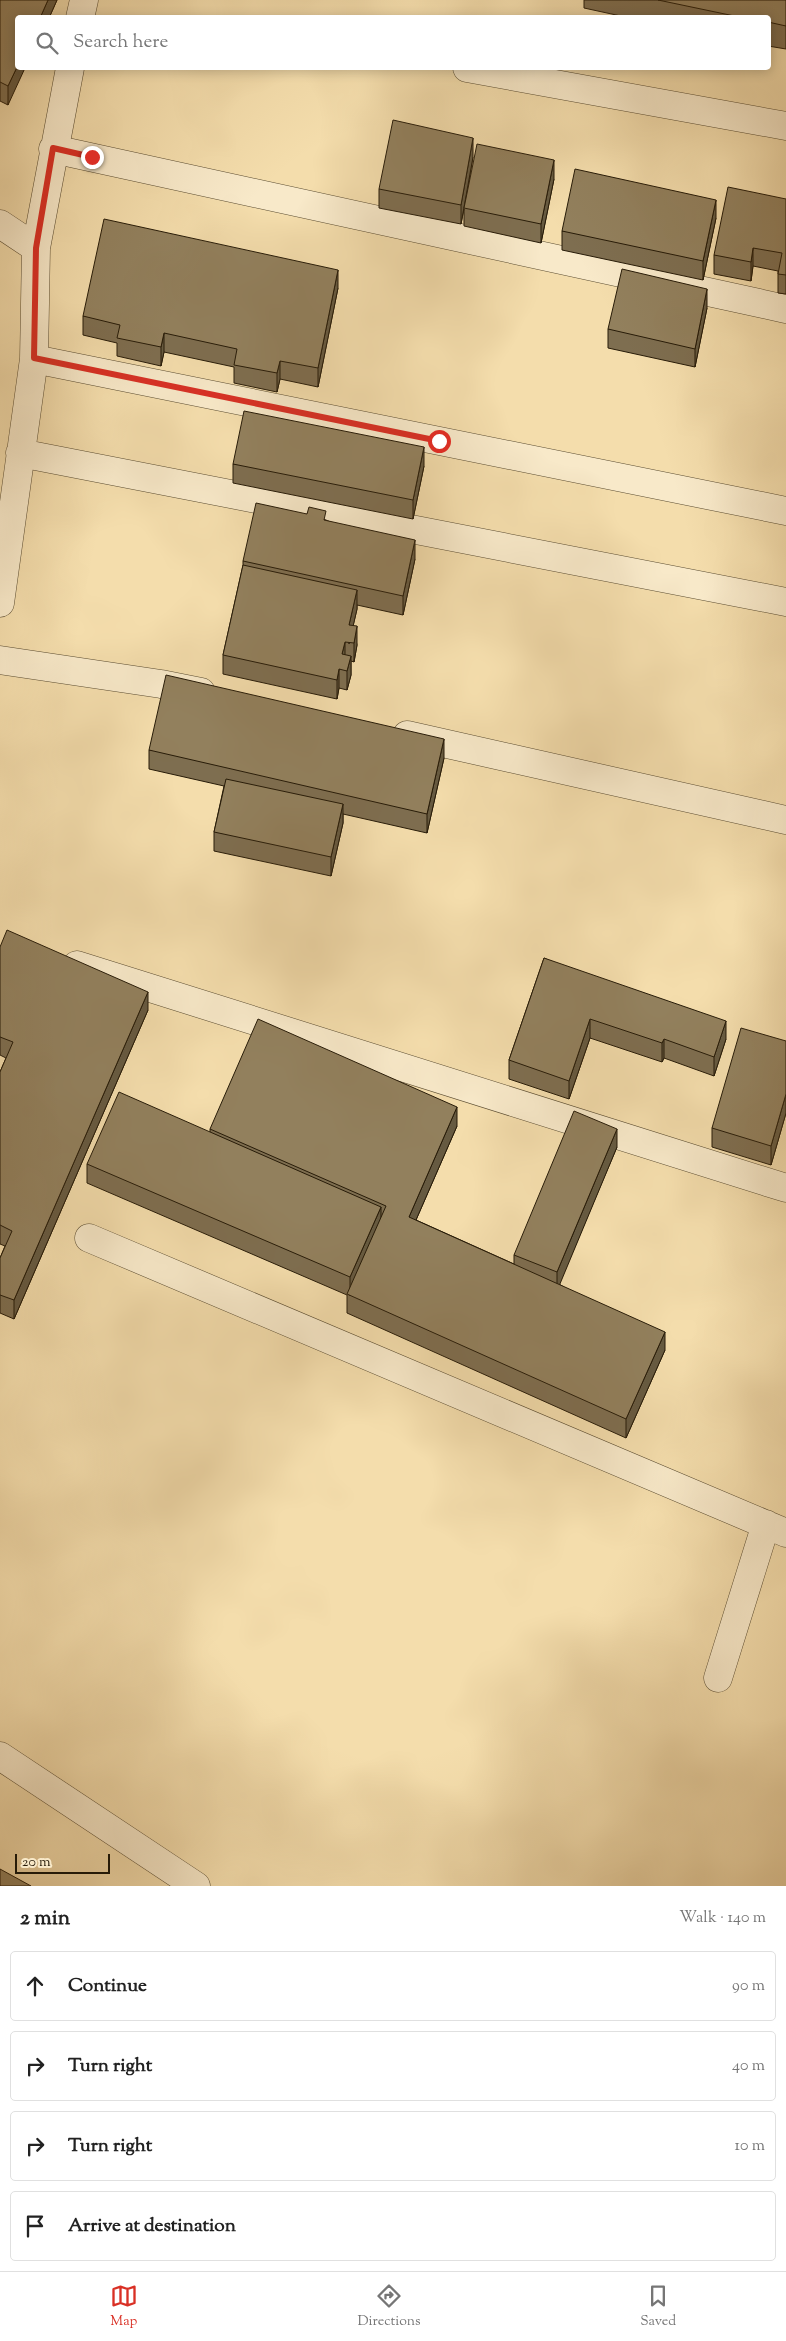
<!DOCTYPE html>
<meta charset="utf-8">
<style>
body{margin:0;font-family:"Sorts Mill Goudy",serif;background:#f6f6f6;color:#222}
.scale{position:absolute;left:15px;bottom:12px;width:95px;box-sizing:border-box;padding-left:5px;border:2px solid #271b08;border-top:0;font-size:14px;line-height:18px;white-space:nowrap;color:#271b08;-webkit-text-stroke:4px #f8e9c9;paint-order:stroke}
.stop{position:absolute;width:15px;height:15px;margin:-11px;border:4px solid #d93025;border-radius:50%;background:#fff}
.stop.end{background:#d93025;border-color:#fff;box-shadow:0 1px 5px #0008}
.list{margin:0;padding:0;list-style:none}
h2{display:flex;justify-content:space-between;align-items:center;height:65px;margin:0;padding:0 20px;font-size:21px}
h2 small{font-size:16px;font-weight:400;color:#767676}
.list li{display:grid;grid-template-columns:32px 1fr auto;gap:15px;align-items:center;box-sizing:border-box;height:70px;margin:0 10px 10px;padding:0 10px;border:1px solid #e0e0e0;border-radius:5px}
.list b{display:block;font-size:19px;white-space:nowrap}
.list em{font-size:16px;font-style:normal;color:#767676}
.icon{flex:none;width:28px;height:28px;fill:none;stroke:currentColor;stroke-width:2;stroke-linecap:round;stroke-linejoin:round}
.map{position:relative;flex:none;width:786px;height:1886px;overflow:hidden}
.search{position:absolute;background:#fff;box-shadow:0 2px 12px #0003;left:15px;right:15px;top:15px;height:55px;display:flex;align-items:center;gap:12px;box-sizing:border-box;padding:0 18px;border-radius:5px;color:#767676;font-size:19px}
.sheet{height:385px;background:#fff}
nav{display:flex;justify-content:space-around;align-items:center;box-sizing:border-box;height:70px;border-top:1px solid #e0e0e0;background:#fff;font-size:14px;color:#767676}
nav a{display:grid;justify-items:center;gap:2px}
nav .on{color:#d93025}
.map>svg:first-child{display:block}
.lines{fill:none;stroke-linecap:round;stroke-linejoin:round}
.minor-casing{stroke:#5a4c31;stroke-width:29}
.minor{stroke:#f8e9c9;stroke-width:28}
.wall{fill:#7e6e50;stroke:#271b08}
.shaded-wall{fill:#665a41;stroke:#271b08}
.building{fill:#92805d;stroke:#271b08}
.route{stroke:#d93025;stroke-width:6}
</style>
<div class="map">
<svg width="786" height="1886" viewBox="0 0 786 1886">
<rect width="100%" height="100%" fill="#f4ddac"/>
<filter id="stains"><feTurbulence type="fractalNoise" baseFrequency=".004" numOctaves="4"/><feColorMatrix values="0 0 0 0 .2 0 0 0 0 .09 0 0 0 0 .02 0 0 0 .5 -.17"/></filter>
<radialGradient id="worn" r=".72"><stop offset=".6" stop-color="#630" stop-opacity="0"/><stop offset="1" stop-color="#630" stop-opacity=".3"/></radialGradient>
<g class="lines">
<g class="minor-casing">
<path id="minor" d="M80 18 84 0
M467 68 786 126
M53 149 786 309
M0 224 36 248
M34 359 786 511
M20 453 786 602
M0 603 34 359 36 248 70 68
M0 660 161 684 201 692
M407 735 786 820
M77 965 786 1188
M89 1238 786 1533
M718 1678 766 1524
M0 1756 196 1886"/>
</g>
<use href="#minor" class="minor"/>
</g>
<path class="wall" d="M0 0H57L49 18H18L8 105 0 101Z
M584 0H786V49L768 46V18H630L584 8Z
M473 157 466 199 554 179 541 243 464 226V209L461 224 379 208V189Z
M786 199V294L778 293V271L753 266 751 281 714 274V255Z
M716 218 703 280 562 250V231Z
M338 288 318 387 280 379 277 392 234 383V367L164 352 161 366 117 356V343L83 335V316Z
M707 308 695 367 608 348V329Z
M233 464 424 466 413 519 233 483Z
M307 514 326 520 415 559 403 615 357 605V609L353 626 357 645 354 662 351 661V675L347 690 339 688 337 699 223 674V655L243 565V561Z
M149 750 444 758 427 833 343 814V823L331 876 214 851V832L224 786 149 769Z
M0 947 148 1010 14 1319 0 1313V1258L5 1246 0 1244V1072L6 1058 0 1055Z
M544 958 726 1039 714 1076 664 1058 662 1062 590 1038 569 1099 509 1079V1060Z
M786 1041V1113L771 1165 712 1147V1128Z
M457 1126 416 1220 514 1264V1255L617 1147 559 1284 665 1350 626 1438 347 1313V1295L87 1183V1164L210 1132V1129Z"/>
<path class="shaded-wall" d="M48 0H57L49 18H40Z
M18 65V68H25L8 105V86Z
M473 138V157L461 224V205Z
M554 160V179L541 243V224Z
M716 200V218L703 280V261Z
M753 248V266L751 281V262Z
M338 270V288L318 387V368Z
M707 289V308L695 367V349Z
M164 333V352L161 366V347Z
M280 361V379L277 392V373Z
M424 447V466L413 519V500Z
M415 540V559L403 615V596Z
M357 590V609L349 644V625Z
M357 626V645L354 662V643Z
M345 642V660L342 654Z
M351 656V675L347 690V671Z
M339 669V688L337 699V680Z
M444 739V758L427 833V814Z
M343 804V823L331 876V857Z
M148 992V1010L14 1319V1300Z
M590 1019V1038L569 1099V1081Z
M726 1021V1039L714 1076V1057Z
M664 1039V1058L662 1062V1043Z
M786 1094V1113L771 1165V1146Z
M457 1107V1126L409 1236V1217Z
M617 1129V1147L557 1291V1272Z
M381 1207V1225L350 1296V1277Z
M665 1332V1350L626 1438V1419Z"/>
<path class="building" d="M0 0H48L40 18H18V65L8 86 0 82Z
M658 0H786V26L768 22V18H744Z
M393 120 473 138 461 205 379 189Z
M477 144 554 160 541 224 464 208Z
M575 169 716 200 703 261 562 231Z
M728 187 786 199V275L778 274 782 253 753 248 751 262 714 255Z
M104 219 338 270 318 368 280 361 277 373 234 365 237 349 164 333 161 347 117 338 120 325 83 316Z
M622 269 707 289 695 349 608 329Z
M244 411 424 447 413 500 233 464Z
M256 503 307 514 309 507 326 511 324 520 415 540 403 596 243 561Z
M243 565 357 590 349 625 357 626 354 643 345 642 342 654 351 656 347 671 339 669 337 680 223 655Z
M166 675 444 739 427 814 149 750Z
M226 779 343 804 331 857 214 832Z
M7 930 148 992 14 1300 0 1295V1258L12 1231 0 1225V1072L13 1042 0 1037V947Z
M544 958 726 1021 714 1057 664 1039 662 1043 590 1019 569 1081 509 1060Z
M258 1019 457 1107 409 1217 665 1332 626 1419 347 1294 386 1206 210 1129Z
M741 1028 786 1041V1094L771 1146 712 1128Z
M119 1092 381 1207 350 1277 87 1164Z
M574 1111 617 1129 557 1272 514 1255Z
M0 1869 31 1886H0Z"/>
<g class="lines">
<path class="route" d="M92 157 53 148 36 248 34 358 439 441"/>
</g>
<rect width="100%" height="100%" filter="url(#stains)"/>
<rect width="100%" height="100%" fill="url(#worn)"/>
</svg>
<div class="scale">20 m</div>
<div class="stop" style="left:439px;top:441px"></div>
<div class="stop end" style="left:92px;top:157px"></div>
<div class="search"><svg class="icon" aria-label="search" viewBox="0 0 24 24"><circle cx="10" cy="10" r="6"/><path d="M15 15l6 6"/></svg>Search here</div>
</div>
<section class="sheet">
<h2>2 min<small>Walk · 140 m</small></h2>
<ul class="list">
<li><svg class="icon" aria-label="ahead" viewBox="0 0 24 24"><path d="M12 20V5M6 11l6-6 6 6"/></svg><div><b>Continue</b></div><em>90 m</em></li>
<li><svg class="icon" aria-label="right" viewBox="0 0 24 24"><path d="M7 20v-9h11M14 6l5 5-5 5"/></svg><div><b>Turn right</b></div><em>40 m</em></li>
<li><svg class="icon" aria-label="right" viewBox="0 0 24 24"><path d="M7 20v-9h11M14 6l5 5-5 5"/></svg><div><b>Turn right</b></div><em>10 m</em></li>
<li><svg class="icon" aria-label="arrive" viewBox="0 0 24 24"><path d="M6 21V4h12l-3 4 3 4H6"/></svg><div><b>Arrive at destination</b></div></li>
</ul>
</section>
<nav>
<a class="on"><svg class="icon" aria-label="map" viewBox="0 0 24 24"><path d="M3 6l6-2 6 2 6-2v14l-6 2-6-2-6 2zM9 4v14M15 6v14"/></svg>Map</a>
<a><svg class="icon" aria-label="directions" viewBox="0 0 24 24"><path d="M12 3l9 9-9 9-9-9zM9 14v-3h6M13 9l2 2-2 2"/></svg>Directions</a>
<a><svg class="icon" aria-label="saved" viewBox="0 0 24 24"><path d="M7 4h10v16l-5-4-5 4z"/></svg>Saved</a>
</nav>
